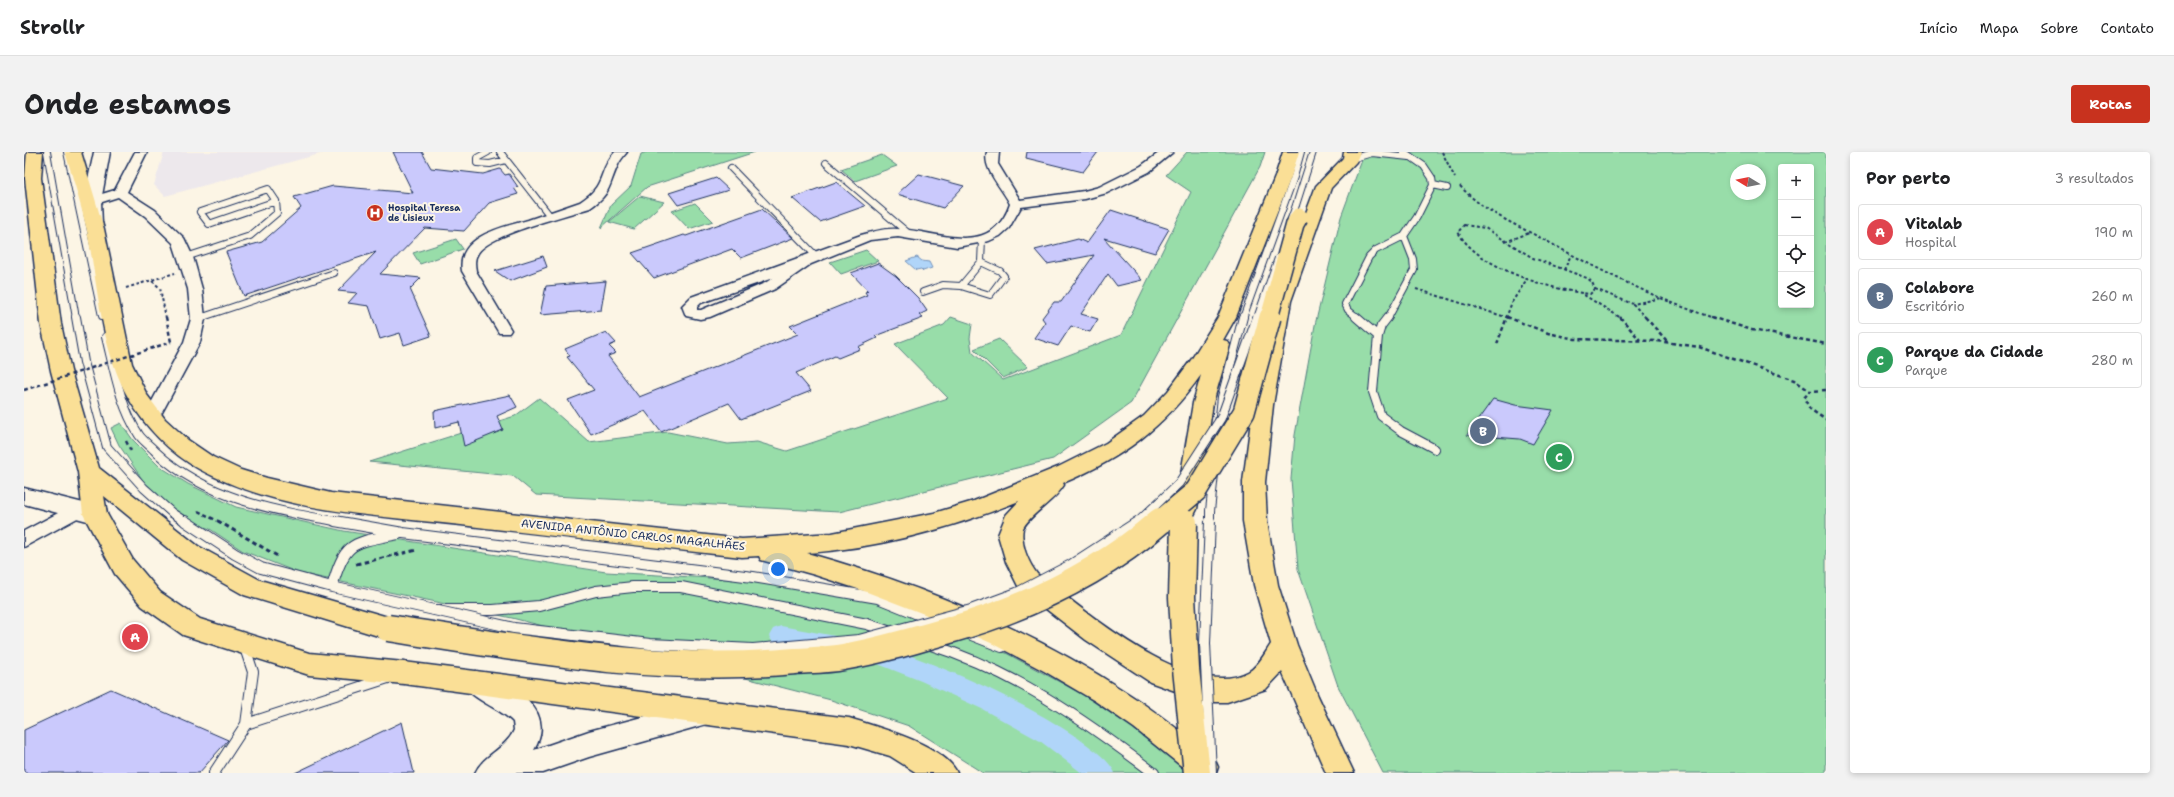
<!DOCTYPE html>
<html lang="pt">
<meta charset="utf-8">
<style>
body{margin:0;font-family:"Shantell Sans",sans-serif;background:#f2f2f2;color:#202124}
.controls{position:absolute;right:12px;top:12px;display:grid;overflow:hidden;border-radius:4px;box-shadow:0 2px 6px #0003}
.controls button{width:36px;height:36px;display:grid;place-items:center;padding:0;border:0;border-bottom:1px solid #e0e0e0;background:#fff;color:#202124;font:20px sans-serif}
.compass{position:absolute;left:1706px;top:12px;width:36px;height:36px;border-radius:50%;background:#fff;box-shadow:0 2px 6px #0003;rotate:280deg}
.you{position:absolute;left:754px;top:417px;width:14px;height:14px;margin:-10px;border:3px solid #fff;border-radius:50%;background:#1a73e8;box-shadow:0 0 0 6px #1a73e833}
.badge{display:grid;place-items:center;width:26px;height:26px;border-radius:50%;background:#c8321e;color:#fff;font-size:13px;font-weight:700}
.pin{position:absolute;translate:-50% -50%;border:2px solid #fff;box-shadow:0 1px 4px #0006}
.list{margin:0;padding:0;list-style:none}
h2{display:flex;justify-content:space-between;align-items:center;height:52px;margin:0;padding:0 16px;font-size:17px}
h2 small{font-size:13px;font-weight:400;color:#757577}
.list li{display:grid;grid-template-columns:26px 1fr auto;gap:12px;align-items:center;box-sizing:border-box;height:56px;margin:0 8px 8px;padding:0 8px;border:1px solid #e0e0e0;border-radius:4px}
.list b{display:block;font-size:15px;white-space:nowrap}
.list p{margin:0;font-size:13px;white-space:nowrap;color:#757577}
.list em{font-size:13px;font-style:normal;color:#757577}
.icon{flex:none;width:22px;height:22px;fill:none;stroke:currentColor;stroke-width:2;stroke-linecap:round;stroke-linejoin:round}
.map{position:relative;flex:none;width:1802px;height:621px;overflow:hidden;border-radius:4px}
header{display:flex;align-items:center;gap:24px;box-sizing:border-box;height:56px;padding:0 20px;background:#fff;border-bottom:1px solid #e0e0e0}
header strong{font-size:19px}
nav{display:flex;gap:22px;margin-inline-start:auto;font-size:14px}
.intro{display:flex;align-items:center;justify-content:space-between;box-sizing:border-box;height:96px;padding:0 24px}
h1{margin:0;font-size:28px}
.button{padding:10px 18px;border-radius:4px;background:#c8321e;color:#fff;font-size:14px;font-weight:700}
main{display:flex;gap:24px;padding:0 24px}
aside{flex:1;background:#fff;border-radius:4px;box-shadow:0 2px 6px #0003}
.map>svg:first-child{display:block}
.built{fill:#ede8ec}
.green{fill:#98dda9;stroke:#5a8684;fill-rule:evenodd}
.water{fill:#b0d5f9;stroke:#7493bb}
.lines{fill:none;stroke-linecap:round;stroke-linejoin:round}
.canal{fill:#b0d5f9;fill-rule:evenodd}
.building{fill:#cac9fc;stroke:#1b2f5e}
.lane-far2-casing{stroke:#1b2f5e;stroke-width:8}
.lane-far1-casing{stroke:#1b2f5e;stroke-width:10}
.lane-casing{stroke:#1b2f5e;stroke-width:12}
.street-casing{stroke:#1b2f5e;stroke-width:3}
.secondary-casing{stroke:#1b2f5e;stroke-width:3}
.primary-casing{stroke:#1b2f5e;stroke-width:3}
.path-far2{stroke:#1b2f5e;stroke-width:2;stroke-dasharray:3 2.5;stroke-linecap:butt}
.path-far1{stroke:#1b2f5e;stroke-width:2.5;stroke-dasharray:4 3;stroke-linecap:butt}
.path{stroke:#1b2f5e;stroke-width:3;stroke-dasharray:4.5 3.5;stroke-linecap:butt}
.lane-far2{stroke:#fcf5e5;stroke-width:6}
.lane-far1{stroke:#fcf5e5;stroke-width:8}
.lane{stroke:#fcf5e5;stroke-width:10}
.street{fill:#fcf5e5;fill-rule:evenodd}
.secondary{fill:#fcf5e5;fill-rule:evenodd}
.primary{fill:#fadf96;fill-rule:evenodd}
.lane-bridge-far2-casing{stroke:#1b2f5e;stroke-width:8;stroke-linecap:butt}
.lane-bridge-far1-casing{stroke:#1b2f5e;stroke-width:10;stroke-linecap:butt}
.lane-bridge-casing{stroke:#1b2f5e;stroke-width:12;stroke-linecap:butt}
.primary-bridge-far2-casing{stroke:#1b2f5e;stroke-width:20;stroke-linecap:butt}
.primary-bridge-far1-casing{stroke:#1b2f5e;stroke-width:24;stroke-linecap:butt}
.primary-bridge-casing{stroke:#1b2f5e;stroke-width:29;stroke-linecap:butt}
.path-bridge{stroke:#1b2f5e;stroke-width:2.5;stroke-dasharray:4 3;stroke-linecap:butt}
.lane-bridge-far2{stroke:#fcf5e5;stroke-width:6}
.lane-bridge-far1{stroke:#fcf5e5;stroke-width:8}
.lane-bridge{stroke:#fcf5e5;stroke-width:10}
.primary-bridge-far2{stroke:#fadf96;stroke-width:17}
.primary-bridge-far1{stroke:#fadf96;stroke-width:21}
.primary-bridge{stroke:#fadf96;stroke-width:26}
.labels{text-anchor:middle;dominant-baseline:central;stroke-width:4;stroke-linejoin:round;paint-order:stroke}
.far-poi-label{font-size:9px;font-weight:bold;fill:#1b2f5e;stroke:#fcf5e5;text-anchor:start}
.street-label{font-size:11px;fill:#1b2f5e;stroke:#fcf5e5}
</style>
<header>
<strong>Strollr</strong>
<nav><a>Início</a><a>Mapa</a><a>Sobre</a><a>Contato</a></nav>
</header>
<div class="intro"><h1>Onde estamos</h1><a class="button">Rotas</a></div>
<main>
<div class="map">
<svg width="1802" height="621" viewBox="0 0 1802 621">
<rect width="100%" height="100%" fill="#fcf5e5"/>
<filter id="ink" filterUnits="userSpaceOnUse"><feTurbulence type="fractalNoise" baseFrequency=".025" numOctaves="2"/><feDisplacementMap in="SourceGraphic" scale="8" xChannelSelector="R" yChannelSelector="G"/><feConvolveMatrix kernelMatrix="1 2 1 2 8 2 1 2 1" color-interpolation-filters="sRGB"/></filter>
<g filter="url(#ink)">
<path class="built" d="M140 0H303L141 44 130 33Z"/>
<path class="green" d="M623 0H731L623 35 577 76 587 53 607 34 617 2Z
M1163 0H1241L1236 15 1107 251 1029 307 815 360 512 343 489 324 345 310 491 264 515 246 565 290 644 280 704 292 733 290 763 299 924 246 871 192 920 173 927 165 948 172 946 186 948 200 979 228 1097 183 1167 40 1142 23Z
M1341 0H1802V621H1359L1314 534 1274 417 1267 327 1271 283 1291 173 1317 65ZM1757 15H1787V153H1757ZM1712 18H1736V42H1712Z
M858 3 873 14 831 29 817 17Z
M616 44 640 50 610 77 585 70Z
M671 51 689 69 665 77 648 59Z
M432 87 439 97 396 112 389 101Z
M842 98 854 109 817 122 806 110Z
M975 187 1004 215 979 226 950 197Z
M97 271 109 288 135 314 164 332 212 355 320 379 582 420 721 428 856 451 982 501 1058 542 1139 596 1165 621H959L885 574 807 548 488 466 275 421 219 399 186 377 141 361 95 293 87 276Z"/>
<path class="water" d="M893 105 898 109 905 110 908 116 899 119 897 117 892 118 882 109Z"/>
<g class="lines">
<path class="canal" d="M757 474 817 485 821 492 817 499 809 502 757 494 749 491 745 484 749 477Z
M844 488C917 514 989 543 1054 586 1067 596 1084 606 1091 621H1058L1016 589 958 557 897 529 836 505 832 498 836 491Z"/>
</g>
<path class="building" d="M369 0H398L407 16 459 22 476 17 481 23 485 22 494 35 490 36 494 42 465 51 440 79 401 76 356 122 397 126 386 137 407 184 380 193 376 181 356 187 345 154 324 151 333 141 314 139 352 100 220 144 202 100 238 90 277 56 270 45 309 34 389 41Z
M1003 0H1074L1059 20 1002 6Z
M895 22 940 34 919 56 873 42Z
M692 26 705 38 654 53 645 41Z
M812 30 841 54 796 70 768 46Z
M738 57 769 86 717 106 708 97 630 126 608 101 660 83 662 84Z
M1087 58 1145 77 1131 101 1080 86 1118 128 1093 134 1084 122 1057 162 1074 167 1066 180 1047 174 1034 194 1010 186 1021 170 1018 166 1030 150H1037L1070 103 1023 112 1011 98 1054 87 1063 91Z
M519 104 523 115 486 129 471 119Z
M854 111 872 124 894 146 903 159 895 163 899 166 851 184 853 186 834 195 836 197 814 206 811 204 772 221 787 239 717 267 705 251 637 280 621 259 567 282 544 248 570 238 543 205 546 204 541 197 582 180 592 191 585 194 592 201 584 204 615 245 774 182 766 174 843 143 841 140 844 139 827 121Z
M582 129 577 158 516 163 522 134Z
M486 243 493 255 473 264 479 278 440 294 435 270 411 276 410 259Z
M1469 247 1491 253 1529 258 1509 292 1496 287 1443 283Z
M87 537 204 588 175 621H0V578Z
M378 570 390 621H271Z"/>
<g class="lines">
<g class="lane-far2-casing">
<path id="lane-far2" d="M23 0 52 166
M43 0 78 164
M464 0 453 6V11L466 12 482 8
M476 0 526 64
M1327 7 1348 1 1385 5
M802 11 884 81
M707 16 792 104
M1409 33 1423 36
M244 37 252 49 185 72 176 60Z
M1272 53 1289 0
M162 105 226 84 253 61 252 49
M957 110 976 119 980 124 966 143 937 134Z
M957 110 958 87
M899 140 919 133 937 134
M176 166 310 121
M1219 166 1270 25 1277 0
M1334 166 1324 158 1321 152 1345 105 1352 98 1380 84 1393 65 1409 33 1408 26 1400 14 1380 0
M1364 166 1390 118 1389 107 1380 84"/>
</g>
<g class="lane-far1-casing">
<path id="lane-far1" d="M52 165 60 210 83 295 120 336 148 361 162 370
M1332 165 1354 184
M1364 165 1357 174 1354 184 1349 240 1357 264 1377 279 1411 297
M174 167 179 165
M82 185C90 217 96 254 115 283 119 289 127 294 132 300 182 347 252 359 317 370
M1193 292 1198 245 1219 165
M1186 359 1190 322"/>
</g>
<g class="lane-casing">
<path id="lane" d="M161 369 211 402 237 416 308 435 410 458H469L515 454 572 439 609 435H657L843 472 867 480
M311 369 379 381 729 425 854 446 911 469
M308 435C321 388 329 391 374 382
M940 480 978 495
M904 492C990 519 1059 567 1130 621
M222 572 364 526
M190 621 222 572 229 520 220 493"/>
</g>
<g class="street-casing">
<path id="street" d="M111 0H123L103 40 131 58 160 86 169 105 178 137 181 167 176 190 135 266 133 270 127 272 121 270 119 266 160 190 167 167 164 137 149 91 121 64 94 45 69 53 63 49 65 46 91 38Z
M591 0H603C600 4 596 8 594 13 584 34 588 41 566 56 542 64 466 82 454 101 450 107 451 113 452 119L487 178 485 181H475L438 119C432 84 480 75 504 68 521 62 539 56 556 50 583 33 573 20 591 0Z
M963 0H975L974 12 996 48 1060 39 1075 35 1117 14 1136 0H1149L1125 20 1083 41 1061 47 997 55 985 76 976 84 965 89 933 95 874 85 846 88 787 112 751 137 686 165 676 167 662 164 658 154 667 145 837 83C849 80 860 76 873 77 912 78 967 108 986 52 979 37 958 17 963 0ZM749 126 741 131 677 158H673V155L677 151Z
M53 351 59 353 62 358 59 363 0 395V379Z"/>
</g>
<g class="secondary-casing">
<path id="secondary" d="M70 0H86L77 49 78 72 76 76H64C54 61 67 17 70 0Z
M0 336 79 356 83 362 79 368 71 371 0 352Z
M452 519C485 531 535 556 510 598L565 579 679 549 689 552 693 561 689 570 679 573 565 605 519 621H451C459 603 482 597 490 578L489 570C475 555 447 548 439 531L443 523Z"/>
</g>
<g class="primary-casing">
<path id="primary" d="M3 0H19L17 26 37 172 47 219 75 316 174 394 236 428 364 465 373 468 377 476 373 484 364 487 220 443 158 408 80 344 83 362 109 408 136 440 176 467 285 501 380 510 825 566C853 575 921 593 933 621H893L866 604 825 592 380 532 285 523 159 483 118 454 91 422 59 362 54 320 27 219 17 172 1 26Z
M41 0H57L80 77 108 212 123 243 141 267 164 288 189 305 217 318 243 326 307 341 718 387 808 381 910 361 950 349 1034 315 1082 291 1120 264 1144 239 1167 208 1194 165 1251 25 1259 0H1275L1267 25 1212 165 1199 188 1203 189 1206 193 1189 251 1173 357 1170 363 1162 366 1154 363 1151 357 1169 251 1177 223C1139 276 1099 306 1039 331L1040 333C1030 350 1009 359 999 376 996 392 1004 410 1013 422 1057 455 1166 551 1224 520 1234 515 1241 501 1247 492L1230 433 1219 369V330L1229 253 1249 149 1292 34 1319 6 1320 0H1336L1332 10 1307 36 1267 149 1249 253 1241 330 1243 369 1254 433 1273 493 1294 544 1330 621H1302L1258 520 1242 537 1203 550H1182L1126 530 1062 488 995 436 982 410 974 383 982 363 995 349C929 376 854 396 783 401 894 432 1006 477 1103 541 1133 560 1161 583 1190 606L1194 615 1192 621H1166L1110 576 1071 549 1020 519 967 491 913 467 843 440 791 423 737 408 735 404 718 405C624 395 530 384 437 373 349 363 254 360 175 317 146 301 121 275 105 247 77 198 74 134 63 79 57 53 49 26 41 0Z"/>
</g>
<path class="path-far2" d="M1418 0 1431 26
M1436 34C1458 58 1486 70 1515 85 1572 116 1628 146 1690 166
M1440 73 1461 76 1509 106 1563 126 1568 130 1571 137 1566 142C1526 138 1454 116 1434 80Z
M1481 90 1505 81
M1540 118 1547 103
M128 129 136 136 142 166
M102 136 151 121
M1392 137 1485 166
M1571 137 1609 152
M1560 143 1597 166
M1482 166 1488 150 1503 127
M1622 166 1609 152 1638 146"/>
<path class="path-far1" d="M142 165 147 190
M1483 165 1524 181 1551 187 1633 189 1675 195 1770 228 1786 239
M1596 165 1616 188
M1621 165 1644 190
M1687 165 1728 178 1802 192
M1473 192 1483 165
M1802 238 1786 239 1780 246 1786 257 1802 268
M102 289 108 301
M174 359 196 370"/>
<path class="path" d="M194 369 255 405
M332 412 393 398"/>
<use href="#lane-far2" class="lane-far2"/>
<use href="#lane-far1" class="lane-far1"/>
<use href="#lane" class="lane"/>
<use href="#street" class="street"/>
<use href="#secondary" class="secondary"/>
<use href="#primary" class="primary"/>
<g class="lane-bridge-far2-casing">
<path id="lane-bridge-far2" d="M1267 67 1272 53
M1233 166 1254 106"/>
</g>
<g class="lane-bridge-far1-casing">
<path id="lane-bridge-far1" d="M1114 370 1155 331 1197 266 1233 165
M1186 370V359"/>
</g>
<g class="lane-bridge-casing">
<path id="lane-bridge" d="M1186 369 1181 491 1187 621
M410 458 490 476 626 492 729 497 835 488 947 458 993 441 1047 413 1115 369"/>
</g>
<g class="primary-bridge-far2-casing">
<path id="primary-bridge-far2" d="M1245 166 1271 72 1275 65"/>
</g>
<g class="primary-bridge-far1-casing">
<path id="primary-bridge-far1" d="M1135 370 1172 339 1220 260 1246 165"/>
</g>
<g class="primary-bridge-casing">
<path id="primary-bridge" d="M1160 371 1158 445 1162 517 1173 621
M364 476C499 497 634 522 771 509 787 508 804 508 819 505 854 499 888 489 922 479 1000 457 1075 422 1136 369"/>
</g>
<path class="path-bridge" d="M0 238 147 190"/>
<use href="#lane-bridge-far2" class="lane-bridge-far2"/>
<use href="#lane-bridge-far1" class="lane-bridge-far1"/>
<use href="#lane-bridge" class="lane-bridge"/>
<use href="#primary-bridge-far2" class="primary-bridge-far2"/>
<use href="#primary-bridge-far1" class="primary-bridge-far1"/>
<use href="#primary-bridge" class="primary-bridge"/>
</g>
</g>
<defs>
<g id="hospital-disc" transform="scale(0.9)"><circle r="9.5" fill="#c8321e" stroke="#fcf5e5"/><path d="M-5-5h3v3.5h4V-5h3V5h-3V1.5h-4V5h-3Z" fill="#fff"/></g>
</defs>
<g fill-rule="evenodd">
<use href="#hospital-disc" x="351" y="61"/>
</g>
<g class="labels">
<g class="far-poi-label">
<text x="364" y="56">Hospital Teresa<tspan x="364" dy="10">de Lisieux</tspan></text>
</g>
<g class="street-label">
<text transform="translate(609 383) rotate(6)">AVENIDA ANTÔNIO CARLOS MAGALHÃES</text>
</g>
</g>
</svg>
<div class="controls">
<button>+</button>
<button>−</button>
<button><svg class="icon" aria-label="locate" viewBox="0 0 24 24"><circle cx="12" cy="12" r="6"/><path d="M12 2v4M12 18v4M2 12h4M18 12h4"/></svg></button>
<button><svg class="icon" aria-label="layers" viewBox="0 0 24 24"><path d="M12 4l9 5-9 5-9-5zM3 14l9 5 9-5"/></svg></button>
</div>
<svg class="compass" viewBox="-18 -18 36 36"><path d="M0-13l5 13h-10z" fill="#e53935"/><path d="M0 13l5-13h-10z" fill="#757577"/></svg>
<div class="you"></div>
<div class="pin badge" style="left:111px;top:485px;background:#e0444e">A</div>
<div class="pin badge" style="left:1459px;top:279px;background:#5c6f8a">B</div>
<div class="pin badge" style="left:1535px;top:305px;background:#2e9e5b">C</div>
</div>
<aside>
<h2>Por perto<small>3 resultados</small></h2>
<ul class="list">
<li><span class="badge" style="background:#e0444e">A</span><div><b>Vitalab</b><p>Hospital</p></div><em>190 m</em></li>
<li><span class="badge" style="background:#5c6f8a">B</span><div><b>Colabore</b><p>Escritório</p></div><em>260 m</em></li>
<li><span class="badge" style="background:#2e9e5b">C</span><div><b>Parque da Cidade</b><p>Parque</p></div><em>280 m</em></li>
</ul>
</aside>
</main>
